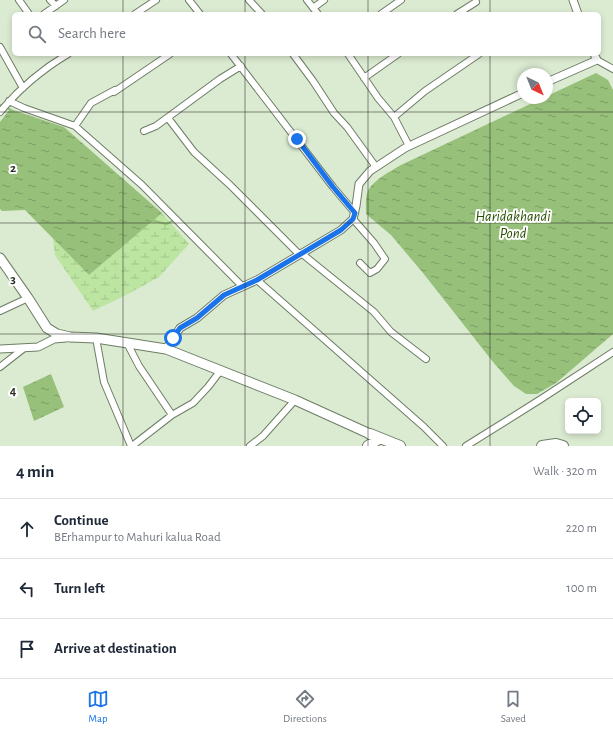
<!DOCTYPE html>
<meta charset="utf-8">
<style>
body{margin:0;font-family:"Alegreya Sans",sans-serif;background:#f6f6f7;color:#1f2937}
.controls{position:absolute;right:12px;bottom:12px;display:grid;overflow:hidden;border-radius:6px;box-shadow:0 2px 6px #0003}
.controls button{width:36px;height:36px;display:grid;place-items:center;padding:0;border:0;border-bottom:1px solid #e0e1e3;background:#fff;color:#1f2937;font:20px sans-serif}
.compass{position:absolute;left:517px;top:68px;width:36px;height:36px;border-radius:50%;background:#fff;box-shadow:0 2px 6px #0003;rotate:137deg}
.stop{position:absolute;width:12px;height:12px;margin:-9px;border:3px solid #1a73e8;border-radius:50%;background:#fff}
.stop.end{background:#1a73e8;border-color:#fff;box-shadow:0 1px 4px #0008}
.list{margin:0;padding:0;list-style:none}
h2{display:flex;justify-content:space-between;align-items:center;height:52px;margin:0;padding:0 16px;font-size:17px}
h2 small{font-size:13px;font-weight:400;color:#747a83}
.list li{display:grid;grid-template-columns:26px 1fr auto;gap:12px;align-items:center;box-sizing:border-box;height:60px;padding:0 16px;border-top:1px solid #e0e1e3}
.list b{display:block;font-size:15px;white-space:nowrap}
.list p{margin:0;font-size:13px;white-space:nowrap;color:#747a83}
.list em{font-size:13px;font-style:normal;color:#747a83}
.icon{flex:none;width:22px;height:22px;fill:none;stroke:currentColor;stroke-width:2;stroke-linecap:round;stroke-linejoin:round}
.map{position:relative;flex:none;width:613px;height:446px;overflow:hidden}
.search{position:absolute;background:#fff;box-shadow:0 2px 6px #0003;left:12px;right:12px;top:12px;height:44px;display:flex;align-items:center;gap:10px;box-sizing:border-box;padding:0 14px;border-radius:6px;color:#747a83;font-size:15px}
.sheet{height:232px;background:#fff}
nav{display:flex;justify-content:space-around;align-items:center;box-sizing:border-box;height:56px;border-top:1px solid #e0e1e3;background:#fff;font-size:11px;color:#747a83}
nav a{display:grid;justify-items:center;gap:2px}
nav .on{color:#1a73e8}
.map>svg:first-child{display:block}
.wetland{fill:url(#wetland-marsh)}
.water{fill:url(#water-ripples)}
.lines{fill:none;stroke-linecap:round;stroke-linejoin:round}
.stream{stroke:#97c07a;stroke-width:2}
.minor-casing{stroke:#6e7d65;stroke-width:8}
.tertiary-casing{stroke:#6e7d65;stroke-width:9}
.primary-casing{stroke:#6e7d65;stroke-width:11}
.trunk-casing{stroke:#6e7d65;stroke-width:12}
.minor{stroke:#fff;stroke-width:6}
.tertiary{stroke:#fff;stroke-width:7}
.primary{stroke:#fff;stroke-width:9}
.trunk{stroke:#fff;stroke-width:10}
.route{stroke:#1a73e8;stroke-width:5}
.grid{fill:none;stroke:#2c3228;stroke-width:1;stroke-opacity:0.55}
.labels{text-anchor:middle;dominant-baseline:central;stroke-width:4;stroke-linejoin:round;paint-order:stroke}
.water-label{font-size:15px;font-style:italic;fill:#294e00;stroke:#fff}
.grid-label{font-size:13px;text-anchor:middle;font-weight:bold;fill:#2c3228;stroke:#fff;stroke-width:4;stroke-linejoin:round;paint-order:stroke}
</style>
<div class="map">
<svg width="613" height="446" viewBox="0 0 613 446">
<defs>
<pattern id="wetland-marsh" width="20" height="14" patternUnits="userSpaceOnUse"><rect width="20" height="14" fill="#bce5a1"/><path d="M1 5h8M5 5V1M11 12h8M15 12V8" fill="none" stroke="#a2c58b"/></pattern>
<pattern id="water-ripples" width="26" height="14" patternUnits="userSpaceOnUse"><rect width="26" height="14" fill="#97c07a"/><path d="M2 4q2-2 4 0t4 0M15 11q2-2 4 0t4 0" fill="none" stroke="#7b9d64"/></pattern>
</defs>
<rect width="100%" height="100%" fill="#dbebd1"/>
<path class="wetland" d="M162 213 189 244 159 277 130 293 93 311 55 255 53 238 89 275Z"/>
<path class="water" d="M596 73 608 80 613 90V334L556 383 537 394H526L514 386 493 362 423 273 391 235 366 214C366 206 365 195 369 189 375 179 391 171 401 165L543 98H547V96Z
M10 109 64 127 162 213 89 275 25 210 2 211 0 209V122Z
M51 374 64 407 34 421 23 387Z"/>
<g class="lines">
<path class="stream" d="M0 105 11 110
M151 220 166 224 175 220"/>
<g class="minor-casing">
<path id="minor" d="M19 0 29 14
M50 0 56 6
M189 0 200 14
M249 0 262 14
M307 0 318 14
M313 8 324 0
M44 14 64 0
M135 14 156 0
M381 14 401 0
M457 14 476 2
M0 47 23 88
M231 54 333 187 355 213
M293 54 313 81 334 113 347 127 376 167
M348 54 378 98 394 117 409 146
M597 60 613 69
M364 78 398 54
M114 92 170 54
M9 101 24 108 75 126 142 185 242 286
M0 112C19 89 43 69 68 54
M394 117 425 91 479 54
M168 118 194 152 230 185 299 254
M75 126 91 103 115 90
M144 131 156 126 220 79 241 66
M353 219 374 243 385 259 377 269 370 273 360 263
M301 253 374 312 391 332 426 359
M257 280 424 427 443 446
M0 311 28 298
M96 338 104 382 131 446
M127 343 139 366 172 415
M0 367 23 349
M132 446 172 415 193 403 208 387 221 370
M250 446 263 436 295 400
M466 446 541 399 613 352"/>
</g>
<g class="tertiary-casing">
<path id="tertiary" d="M573 0 578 14
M547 82 597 60 594 54
M0 349 38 347 54 339 66 338
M166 349 180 328 197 318 224 295 257 280 341 230 353 219 356 206 359 184 370 171 405 148 523 93"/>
</g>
<g class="primary-casing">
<path id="primary" d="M0 258 28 298 47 328 57 334 70 337 96 338 166 349 295 400 370 434"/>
</g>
<g class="trunk-casing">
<path id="trunk" d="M370 434 400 446
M368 446 380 438
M542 446 556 444 563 446"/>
</g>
<use href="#minor" class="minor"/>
<use href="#tertiary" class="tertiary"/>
<use href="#primary" class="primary"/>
<use href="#trunk" class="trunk"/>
</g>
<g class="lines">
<path class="route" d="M173 338 180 328 197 318 224 295 257 280 341 230 353 219 355 213 333 187 297 139"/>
</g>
<path class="grid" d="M123 0V14M245 0V14M368 0V14M490 0V14M123 54V446M245 54V446M368 54V446M490 54V446M0 112H613M0 223H613M0 334H613"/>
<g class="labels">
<g class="water-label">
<text x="513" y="216">Haridakhandi<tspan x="513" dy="17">Pond</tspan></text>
</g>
</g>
<g class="grid-label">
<text x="13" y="172">2</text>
<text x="13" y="283">3</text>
<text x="13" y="395">4</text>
</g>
</svg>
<div class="controls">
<button><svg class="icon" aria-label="locate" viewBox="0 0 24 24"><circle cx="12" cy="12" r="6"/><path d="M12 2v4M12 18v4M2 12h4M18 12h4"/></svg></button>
</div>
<svg class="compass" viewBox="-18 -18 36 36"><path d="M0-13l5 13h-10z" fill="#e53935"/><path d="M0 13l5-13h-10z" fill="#747a83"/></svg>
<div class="stop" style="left:173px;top:338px"></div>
<div class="stop end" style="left:297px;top:139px"></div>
<div class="search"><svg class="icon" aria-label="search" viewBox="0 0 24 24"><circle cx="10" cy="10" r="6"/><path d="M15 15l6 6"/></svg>Search here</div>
</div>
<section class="sheet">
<h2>4 min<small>Walk · 320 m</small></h2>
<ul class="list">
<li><svg class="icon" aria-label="ahead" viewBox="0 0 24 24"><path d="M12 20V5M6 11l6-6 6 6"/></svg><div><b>Continue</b><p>BErhampur to Mahuri kalua Road</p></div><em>220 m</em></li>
<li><svg class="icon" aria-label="left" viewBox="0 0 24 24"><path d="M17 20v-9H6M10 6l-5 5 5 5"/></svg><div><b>Turn left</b></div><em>100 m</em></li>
<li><svg class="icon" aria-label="arrive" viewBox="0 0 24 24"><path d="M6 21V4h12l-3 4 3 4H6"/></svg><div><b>Arrive at destination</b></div></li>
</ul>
</section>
<nav>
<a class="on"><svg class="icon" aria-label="map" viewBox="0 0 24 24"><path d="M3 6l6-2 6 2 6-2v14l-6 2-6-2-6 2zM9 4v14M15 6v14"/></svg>Map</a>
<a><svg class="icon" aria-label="directions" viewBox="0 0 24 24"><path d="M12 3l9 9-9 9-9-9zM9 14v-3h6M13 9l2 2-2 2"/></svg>Directions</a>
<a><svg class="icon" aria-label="saved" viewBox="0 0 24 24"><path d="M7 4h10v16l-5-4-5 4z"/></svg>Saved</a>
</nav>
